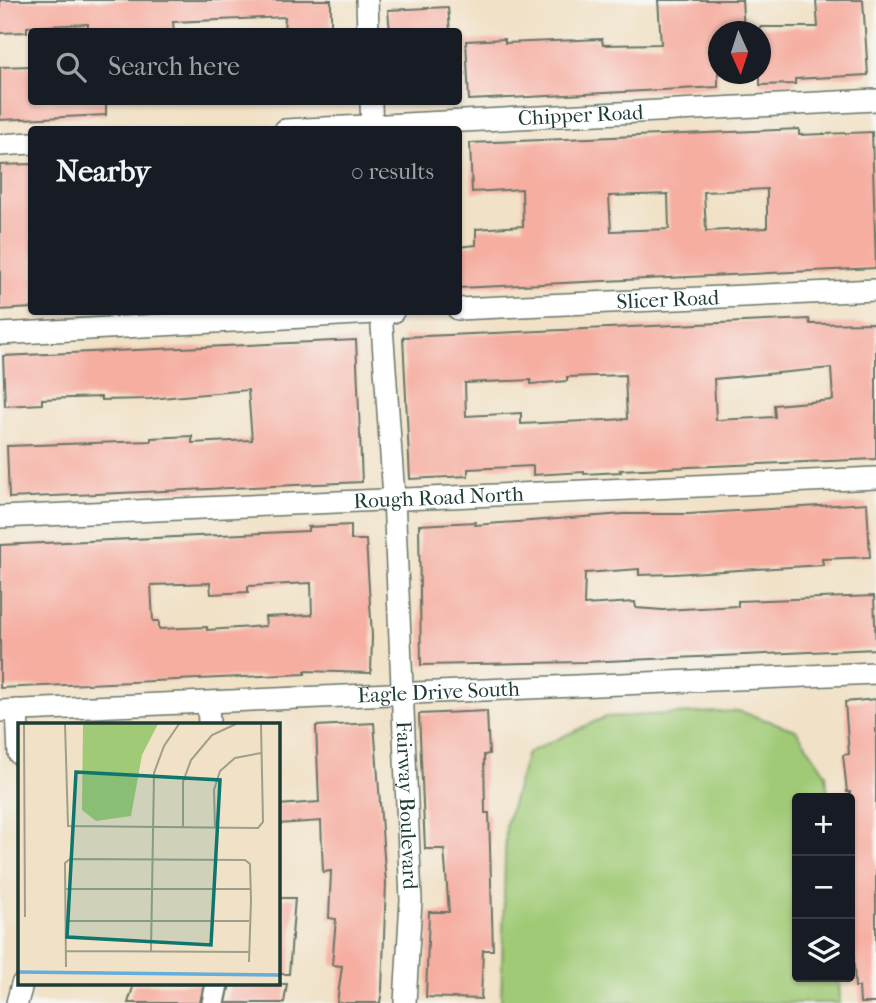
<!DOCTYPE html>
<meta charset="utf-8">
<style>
body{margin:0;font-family:"IM FELL French Canon",serif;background:#242831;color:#f1f3f6}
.controls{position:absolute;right:21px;bottom:21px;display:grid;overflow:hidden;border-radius:7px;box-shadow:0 2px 5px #0004}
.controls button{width:63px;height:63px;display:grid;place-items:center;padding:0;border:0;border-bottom:2px solid #363941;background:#171b24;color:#f1f3f6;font:35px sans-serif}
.compass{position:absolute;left:708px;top:21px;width:63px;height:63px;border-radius:50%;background:#171b24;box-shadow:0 2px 5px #0004;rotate:177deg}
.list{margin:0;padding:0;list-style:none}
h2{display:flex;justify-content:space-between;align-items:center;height:91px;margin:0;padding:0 28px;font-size:30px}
h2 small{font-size:23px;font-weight:400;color:#9ea1a6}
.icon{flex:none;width:38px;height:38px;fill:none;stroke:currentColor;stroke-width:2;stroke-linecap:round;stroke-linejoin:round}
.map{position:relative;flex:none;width:876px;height:1003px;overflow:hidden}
.search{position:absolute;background:#171b24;box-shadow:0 2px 5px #0004;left:28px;top:28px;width:434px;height:77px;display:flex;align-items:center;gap:18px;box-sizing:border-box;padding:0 24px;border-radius:7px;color:#9ea1a6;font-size:26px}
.panel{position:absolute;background:#171b24;box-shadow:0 2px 5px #0004;left:28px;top:126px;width:434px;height:189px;border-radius:7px}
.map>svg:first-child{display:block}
.green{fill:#a0ca76;stroke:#608455;stroke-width:2}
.building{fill:#f6aea1;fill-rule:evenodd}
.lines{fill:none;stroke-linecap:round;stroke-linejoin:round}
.minor-casing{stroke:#687667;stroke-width:24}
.minor{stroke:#fff;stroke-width:21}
.labels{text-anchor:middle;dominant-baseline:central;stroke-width:7;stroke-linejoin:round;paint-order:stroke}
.street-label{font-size:21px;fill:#1f3d34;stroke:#f6f6f2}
.inset-river{fill:none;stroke:#64addc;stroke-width:3.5}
.inset-road{fill:none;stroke:#9d9f8c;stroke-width:2}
.view{fill:#0f766e;fill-opacity:0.15;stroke:#0f766e;stroke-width:3.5}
.inset-edge{fill:none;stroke:#1f3d34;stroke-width:3.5}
</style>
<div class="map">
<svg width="876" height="1003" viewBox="0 0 876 1003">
<rect width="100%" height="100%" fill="#f6f6f2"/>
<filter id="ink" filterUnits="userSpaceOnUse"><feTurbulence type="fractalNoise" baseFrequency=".0143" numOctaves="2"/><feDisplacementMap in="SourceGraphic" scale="14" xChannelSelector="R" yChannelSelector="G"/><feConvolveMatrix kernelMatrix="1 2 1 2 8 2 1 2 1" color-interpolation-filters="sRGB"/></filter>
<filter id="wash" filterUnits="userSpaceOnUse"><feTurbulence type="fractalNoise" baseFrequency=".00686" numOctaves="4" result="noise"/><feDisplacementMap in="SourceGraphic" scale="28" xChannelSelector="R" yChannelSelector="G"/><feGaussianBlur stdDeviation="1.57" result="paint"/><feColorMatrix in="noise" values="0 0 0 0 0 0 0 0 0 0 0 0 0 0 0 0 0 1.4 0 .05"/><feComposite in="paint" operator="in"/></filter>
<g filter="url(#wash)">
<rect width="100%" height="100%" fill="#f1e1c6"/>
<path class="green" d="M739 711 796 730 826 774 828 798H797V977H839L840 1003H501L506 825 527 753 605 717Z"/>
<g id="blocks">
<path class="building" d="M0 0H331V32H284L285 17 173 22 174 32H88V24L27 27V32L0 33Z
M658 0H742L744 32H718V87L469 100 466 41 505 39V43L602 39 603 45 661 44Z
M816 0H863L868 75 795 79V84L760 85V27H818Z
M448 7 450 32H390L388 10Z
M31 66 32 102H106V115L0 120V67Z
M799 129V135L872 132 876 268 458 288V247L476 245V229L523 226 522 189 472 192 470 143ZM767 189V228L706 231 704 192ZM668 194 669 229 611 231 609 196Z
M32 164V308L0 310V165Z
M809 319 810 324 876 323V459L620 470 621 472 584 474V472L533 475V466L468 469V476L410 479 403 337ZM831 368 833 400 774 405 775 417 716 420 714 379ZM625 375 627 419 521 424V413L466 416 465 383 531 380V384L567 381V377Z
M356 340 362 482 9 498 7 446 151 441V438L192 436V443L252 440 248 390 150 399 101 400V397L42 399V404L5 406 3 356Z
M867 503 870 557 822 559 823 565 674 574 639 575V569L585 573 584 605 635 602 636 608 663 610 738 606V601L874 596 876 649 584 662 421 665 419 525 475 522V525L624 514H689Z
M351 525V540H366L372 636 371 673 305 671V674L0 688V545L308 531V527ZM210 583 211 594 248 592V586L311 583 312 615 265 617 266 626 207 630V627L159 629V621H153L151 585Z
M876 699V1003H860L859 987H855L853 945H850V792H847L843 755 849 754 845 702Z
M487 711 489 754 484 755 485 813H489L493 950H483L481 999 426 997 429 912H449L444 849H425L419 714Z
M374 723 386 883 382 990 380 1003H337L342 966 332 965 336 919 329 918 331 871 323 872 321 821 278 824V805L319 802 316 726Z
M278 898H295L289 974H278Z
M134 984H204L200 1003H128Z
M230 984H287L284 1003H226Z"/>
</g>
</g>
<g filter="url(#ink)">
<use href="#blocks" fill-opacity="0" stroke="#687667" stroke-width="2"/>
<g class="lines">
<g class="minor-casing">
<g id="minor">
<path d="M367 0 368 32"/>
<path d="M371 102 372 130"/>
<path id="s1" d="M285 130 876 100"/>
<path d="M0 145 32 143"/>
<path id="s2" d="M458 309 876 290"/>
<path id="s3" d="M381 312 394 497 411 900 405 1003"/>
<path d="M0 334 393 312"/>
<path id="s4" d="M0 517 876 478"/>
<path d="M208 703 209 725"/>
<path d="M17 710 19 754"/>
<path id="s5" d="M0 711 876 673"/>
<path d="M17 1003 22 984"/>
<path d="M213 1003 217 984"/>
</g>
</g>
<use href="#minor" class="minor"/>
</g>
</g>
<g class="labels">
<g class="street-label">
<text stroke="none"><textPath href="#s1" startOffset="296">Chipper Road</textPath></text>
<text stroke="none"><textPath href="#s2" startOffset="210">Slicer Road</textPath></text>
<text stroke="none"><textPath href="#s4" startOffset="439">Rough Road North</textPath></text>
<text stroke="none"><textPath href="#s5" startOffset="439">Eagle Drive South</textPath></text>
<text stroke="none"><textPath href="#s3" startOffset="494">Fairway Boulevard</textPath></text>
</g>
</g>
<g transform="translate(18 723)">
<rect width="262" height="262" fill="#f1e1c6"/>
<path d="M65 1H140L124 32 113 93 78 98 64 87Z" fill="#a0ca76"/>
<path class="inset-river" d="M0 249 263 252"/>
<path class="inset-road" d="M6 1 7 194M47 1 50 103 240 105 245 99 243 1M165 104V59L173 37 194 12 218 1M197 104 196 67 202 48 217 35 243 30M47 166H232M47 198H231M47 228 231 229M133 228 136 50 146 23 161 1M48 244 47 140 52 136 227 137 232 141 233 177 231 239"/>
<path class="view" d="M58 49 202 57 193 222 49 214Z"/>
<rect width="262" height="262" class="inset-edge"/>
</g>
</svg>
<div class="controls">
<button>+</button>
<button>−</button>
<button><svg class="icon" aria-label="layers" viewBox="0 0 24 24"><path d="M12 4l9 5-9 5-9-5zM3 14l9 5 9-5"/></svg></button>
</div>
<svg class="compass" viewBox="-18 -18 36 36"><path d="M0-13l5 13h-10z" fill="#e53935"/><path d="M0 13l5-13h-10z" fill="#9ea1a6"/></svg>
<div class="search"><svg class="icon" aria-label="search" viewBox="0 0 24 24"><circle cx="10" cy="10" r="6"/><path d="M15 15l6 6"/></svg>Search here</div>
<section class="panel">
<h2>Nearby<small>0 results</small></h2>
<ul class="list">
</ul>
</section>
</div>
